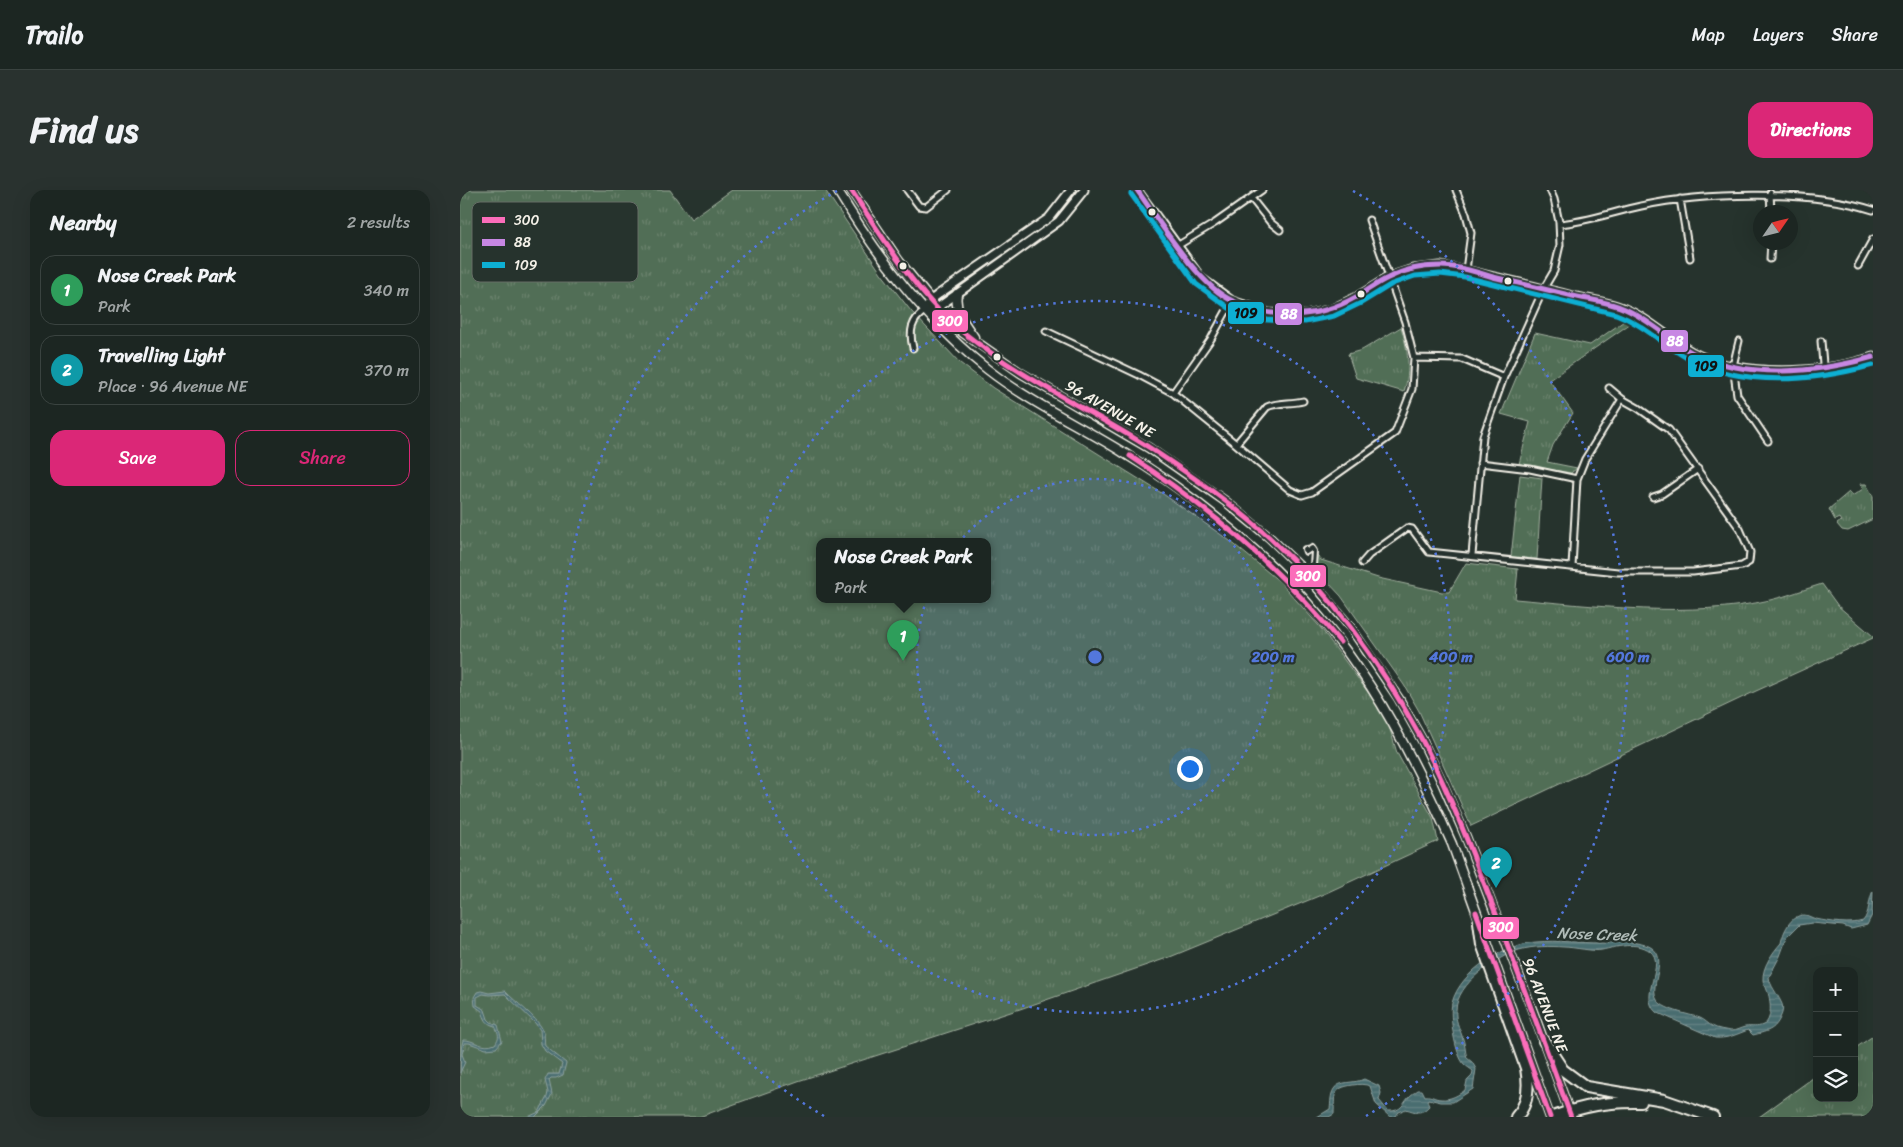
<!DOCTYPE html>
<meta charset="utf-8">
<style>
body{margin:0;font-family:Sriracha,sans-serif;background:#29322f;color:#f1f3f6}
.controls{position:absolute;right:15px;bottom:15px;display:grid;overflow:hidden;border-radius:10px;box-shadow:0 5px 20px #0002}
.controls button{width:45px;height:45px;display:grid;place-items:center;padding:0;border:0;border-bottom:1px solid #3a4340;background:#1c2622;color:#f1f3f6;font:25px sans-serif}
.compass{position:absolute;left:1293px;top:15px;width:45px;height:45px;border-radius:50%;background:#1c2622;box-shadow:0 5px 20px #0002;rotate:55deg}
.you{position:absolute;left:729px;top:578px;width:18px;height:18px;margin:-12px;border:4px solid #fff;border-radius:50%;background:#1a73e8;box-shadow:0 0 0 8px #1a73e833}
.badge{display:grid;place-items:center;width:32px;height:32px;border-radius:50%;background:#db2777;color:#fff;font-size:16px;font-weight:700}
.pin{position:absolute;translate:-50% -41px;filter:drop-shadow(0 1px 2px #0008)}
.pin::after{content:'';position:absolute;top:26px;width:18px;height:15px;background:inherit;clip-path:polygon(0 0,100% 0,50% 100%)}
.popup{position:absolute;left:356px;top:348px;width:175px;height:65px;box-sizing:border-box;display:grid;place-content:center;border-radius:10px;background:#1c2622;filter:drop-shadow(0 1px 4px #0005);font-size:16px;white-space:nowrap;color:#a0a5a5}
.popup b{font-size:19px;color:#f1f3f6}
.popup::after{content:'';position:absolute;left:50%;top:100%;margin-left:-10px;border:10px solid transparent;border-top-color:#1c2622}
.list{margin:0;padding:0;list-style:none}
h2{display:flex;justify-content:space-between;align-items:center;height:65px;margin:0;padding:0 20px;font-size:21px}
h2 small{font-size:16px;font-weight:400;color:#a0a5a5}
.list li{display:grid;grid-template-columns:32px 1fr auto;gap:15px;align-items:center;box-sizing:border-box;height:70px;margin:0 10px 10px;padding:0 10px;border:1px solid #3a4340;border-radius:15px}
.list b{display:block;font-size:19px;white-space:nowrap}
.list p{margin:0;font-size:16px;white-space:nowrap;color:#a0a5a5}
.list em{font-size:16px;font-style:normal;color:#a0a5a5}
.actions{display:flex;gap:10px;padding:15px 20px}
.actions a{flex:1;padding:11px 0;border:1px solid #db2777;border-radius:15px;text-align:center;font-size:18px;color:#db2777}
.actions .main{background:#db2777;color:#fff}
.icon{flex:none;width:28px;height:28px;fill:none;stroke:currentColor;stroke-width:2;stroke-linecap:round;stroke-linejoin:round}
.map{position:relative;flex:none;width:1413px;height:927px;overflow:hidden;border-radius:15px}
header{display:flex;align-items:center;gap:30px;box-sizing:border-box;height:70px;padding:0 25px;background:#1c2622;border-bottom:1px solid #3a4340}
header strong{font-size:24px}
nav{display:flex;gap:28px;margin-inline-start:auto;font-size:18px}
.intro{display:flex;align-items:center;justify-content:space-between;box-sizing:border-box;height:120px;padding:0 30px}
h1{margin:0;font-size:35px}
.button{padding:12px 22px;border-radius:15px;background:#db2777;color:#fff;font-size:18px;font-weight:700}
main{display:flex;gap:30px;padding:0 30px}
aside{flex:1;background:#1c2622;border-radius:15px;box-shadow:0 5px 20px #0002}
.map>svg:first-child{display:block}
.grass{fill:url(#grass-tufts);stroke:#a2b09f;fill-rule:evenodd}
.water{fill:url(#water-rules);stroke:#8ea2a0}
.lines{fill:none;stroke-linecap:round;stroke-linejoin:round}
.pedestrian-casing{stroke:#f4f1e8;stroke-width:8}
.minor-casing{stroke:#f4f1e8;stroke-width:9}
.tertiary-casing{stroke:#f4f1e8;stroke-width:11}
.secondary-casing{stroke:#f4f1e8;stroke-width:11}
.motorway-casing{stroke:#f4f1e8;stroke-width:14}
.pedestrian{stroke:#26332d;stroke-width:4}
.minor{stroke:#26332d;stroke-width:5}
.tertiary{stroke:#26332d;stroke-width:7}
.secondary{stroke:#26332d;stroke-width:8}
.motorway{stroke:#26332d;stroke-width:10}
.bus-1-casing{stroke:#26332d;stroke-width:9}
.bus-2-casing{stroke:#26332d;stroke-width:9}
.bus-3-casing{stroke:#26332d;stroke-width:9}
.bus-1{stroke:#fb6dba;stroke-width:5}
.bus-2{stroke:#c787e3;stroke-width:5}
.bus-3{stroke:#0dafd3;stroke-width:5}
.ring{fill:none;stroke:#5377dc;stroke-width:2.5;stroke-dasharray:2.5 5}
.bus-dot{fill:#f4f1e8;stroke:#26332d;stroke-width:2}
.labels{text-anchor:middle;dominant-baseline:central;stroke-width:4.5;stroke-linejoin:round;paint-order:stroke}
.street-label{font-size:15px;fill:#f4f1e8;stroke:#26332d}
.water-label{font-size:16px;font-style:italic;fill:#b0bcb8;stroke:#26332d}
.key{fill:#26332d;stroke:#646c65;stroke-width:1}
.key-label{font-size:14px;fill:#f4f1e8}
.centre{fill:#5377dc;stroke:#26332d;stroke-width:2.5}
.ring-label{font-size:15px;text-anchor:middle;font-weight:bold;fill:#5377dc;stroke:#26332d;stroke-width:4.5;stroke-linejoin:round;paint-order:stroke}
.line-badge{stroke:#26332d;stroke-width:2}
.badge-label{font-size:14px;text-anchor:middle;font-weight:bold;fill:#fff}
.pale-badge-label{font-size:14px;text-anchor:middle;font-weight:bold;fill:#111}
</style>
<header>
<strong>Trailo</strong>
<nav><a>Map</a><a>Layers</a><a>Share</a></nav>
</header>
<div class="intro"><h1>Find us</h1><a class="button">Directions</a></div>
<main>
<aside>
<h2>Nearby<small>2 results</small></h2>
<ul class="list">
<li><span class="badge" style="background:#2e9e5b">1</span><div><b>Nose Creek Park</b><p>Park</p></div><em>340 m</em></li>
<li><span class="badge" style="background:#0f9aa8">2</span><div><b>Travelling Light</b><p>Place · 96 Avenue NE</p></div><em>370 m</em></li>
</ul>
<div class="actions"><a class="main">Save</a><a>Share</a></div>
</aside>
<div class="map">
<svg width="1413" height="927" viewBox="0 0 1413 927">
<defs>
<pattern id="grass-tufts" width="24" height="20" patternUnits="userSpaceOnUse" patternTransform="scale(1.25)"><rect width="24" height="20" fill="#516e56"/><path d="M3 7l-1-3M5 7V3M7 7l1-3M15 17l-1-3M17 17v-4M19 17l1-3" fill="none" stroke="#6b836e"/></pattern>
<pattern id="water-rules" width="6" height="5" patternUnits="userSpaceOnUse" patternTransform="scale(1.25)"><rect width="6" height="5" fill="#4a6d70"/><path d="M0 2.5h6" fill="none" stroke="#658284"/></pattern>
</defs>
<rect width="100%" height="100%" fill="#26332d"/>
<filter id="ink" filterUnits="userSpaceOnUse"><feTurbulence type="fractalNoise" baseFrequency=".02" numOctaves="2"/><feDisplacementMap in="SourceGraphic" scale="10" xChannelSelector="R" yChannelSelector="G"/><feConvolveMatrix kernelMatrix="1 2 1 2 8 2 1 2 1" color-interpolation-filters="sRGB"/></filter>
<g filter="url(#ink)">
<path class="grass" d="M0 0H210L231 29 272 0H365L421 83 451 121 500 173 533 198 703 304 770 351 820 392 860 437 910 505 929 536 937 563 973 628 978 651 866 703 710 767 560 819 338 891 239 927H0ZM359 352H527V410H359Z
M1167 129 1174 131 1089 190 1113 223 1093 255 1087 272 1117 278 1111 283 1059 274 1070 232 1041 224 1075 143 1130 155Z
M941 137C948 160 951 179 944 202L896 188 888 164 902 160Z
M1060 285 1082 288 1077 369 1051 367Z
M1400 294H1406L1413 306V329L1388 341 1382 340 1377 334 1381 331 1379 328 1375 330 1369 319 1389 302 1392 306 1403 299Z
M854 361 861 370 918 388 982 402H989L1006 373 1058 379 1055 409C1135 416 1232 428 1310 410 1328 406 1345 399 1362 394L1378 416 1413 446V448L1296 501 1011 636 959 521 944 495 881 406 853 376Z
M1413 846V927H1299L1357 885V908H1394V859Z"/>
<path class="water" d="M1413 701 1412 725 1407 735 1391 739 1383 736 1352 733 1339 735 1327 747 1320 766 1309 787C1310 796 1317 803 1321 812 1323 815 1323 819 1322 823 1316 840 1309 841 1293 845L1288 840C1277 844 1268 849 1255 848L1196 822C1178 806 1207 774 1190 761 1177 751 1156 757 1142 760 1135 762 1113 757 1104 757 1090 756 1073 756 1059 760 1035 768 997 793 996 820 995 830 999 837 1002 846 1005 853 1005 861 1007 868L1012 872 1016 879 1013 899 993 912H981L968 909 967 911 969 916C961 925 956 922 946 919L939 922 935 927H930L916 914 910 896C905 894 899 894 893 895 871 898 875 906 874 924L869 927H857L870 919C871 913 870 905 874 899 879 890 895 894 904 889L919 896 921 903 919 910 928 921C943 922 943 912 951 905 953 903 956 902 958 900H962L965 906C971 905 975 909 981 909 990 910 999 905 1005 900L1007 891 1012 886 1013 881C1011 879 1007 877 1004 874 995 864 989 826 992 813 1000 781 1045 754 1076 752 1098 750 1119 753 1140 753 1146 754 1150 752 1155 751 1163 751 1186 753 1192 758 1208 769 1190 794 1196 808 1201 820 1229 824 1240 828 1245 830 1248 834 1252 836 1257 839 1265 840 1271 841 1276 841 1280 838 1285 837 1292 836 1297 838 1303 835 1313 831 1311 809 1307 800 1306 796 1303 794 1303 790 1302 777 1313 762 1321 753 1323 743 1330 725 1344 725 1348 725 1352 728 1356 729 1370 732 1390 735 1403 731 1410 723 1408 710 1413 701Z
M21 801 29 803 45 801C55 812 76 826 83 840 85 844 84 851 85 856L106 873 103 885 96 888H91L89 890 92 904 86 916 75 927H68L79 922 87 907 88 902 85 890 88 884H99L102 874 85 861 81 854 80 840 75 833 45 804 29 805 23 804 17 807V815L25 820 28 829 31 832 38 835 42 851 36 858 26 859 9 853H5L2 864 5 872 0 883C1 872 0 861 3 850 14 849 22 860 35 854 40 847 39 844 35 836 26 834 25 829 22 821L15 816 14 807 17 802Z"/>
<g class="lines">
<g class="pedestrian-casing">
<path id="pedestrian" d="M845 359 846 362 852 358 854 361 853 376"/>
</g>
<g class="minor-casing">
<path id="minor" d="M447 0 459 16 466 17 488 0
M996 0 1006 24 1011 43 1006 80
M1310 3 1311 22
M791 8 810 32 820 40
M1220 9 1230 68
M1099 34C1127 32 1153 22 1181 16 1245 2 1352 0 1413 20
M717 56 755 33 802 0
M1310 69 1311 52
M1398 76 1413 49
M772 111 751 149 713 203 776 254 830 300 842 305 852 302 935 243 952 199 954 168 945 132 909 30
M586 141 679 185 713 203
M1279 151 1273 176 1277 205 1308 251
M1361 151 1364 185
M453 158C449 142 451 130 465 121
M954 168 1002 169 1044 187
M776 254 807 217C817 212 831 214 843 211
M1020 273 1070 279 1117 289
M1193 307 1202 304 1238 279
M1012 365 1023 246 1044 187 1084 98 1094 81 1100 55 1099 32 1094 9 1090 0
M902 373 909 365 947 338 952 339 969 362 1158 382H1233L1282 376 1289 372 1290 362 1280 339 1209 240 1178 218 1162 209 1149 198
M1112 377 1117 289 1125 269 1162 209"/>
</g>
<g class="tertiary-casing">
<path id="tertiary" d="M677 0 741 88 772 111 809 123 845 125 872 119 897 107 929 87 953 79 980 76 1006 80C1042 89 1078 97 1113 106 1130 110 1149 112 1165 119 1190 129 1208 149 1232 162 1279 188 1363 184 1413 167
M465 121 477 118 599 31 624 0
M465 121 471 110 479 104 589 28 611 0"/>
</g>
<g class="secondary-casing">
<path id="secondary" d="M377 0C417 66 466 131 527 179 569 212 619 235 664 263 711 291 756 325 797 362 890 445 942 541 992 654L1090 927
M391 0 439 71 477 118 502 142 561 183 689 258 765 311 810 348 840 377 891 438 939 509 962 550 982 592 1006 647 1076 830 1109 921
M497 104C494 121 505 134 514 147"/>
</g>
<g class="motorway-casing">
<path id="motorway" d="M1019 732 1022 754 1066 878C1069 895 1069 914 1056 927
M1084 851 1103 880 1126 897 1204 910 1253 927
M1093 927C1123 916 1149 911 1181 912"/>
</g>
<use href="#pedestrian" class="pedestrian"/>
<use href="#minor" class="minor"/>
<use href="#tertiary" class="tertiary"/>
<use href="#secondary" class="secondary"/>
<use href="#motorway" class="motorway"/>
<g class="bus-1-casing">
<path id="bus-1" d="M391 0C422 46 459 109 504 143 561 188 628 219 690 258 732 286 774 315 811 349 872 405 922 476 961 548 991 605 1014 667 1037 727 1062 794 1087 860 1111 927
M670 266C750 318 820 378 880 452
M1016 722 1090 927"/>
</g>
<g class="bus-2-casing">
<path id="bus-2" d="M677 0C700 32 738 96 773 111 815 130 857 129 896 107 907 101 917 93 928 88 943 80 963 76 980 76 998 76 1016 82 1033 87 1058 93 1084 99 1109 105 1128 110 1147 111 1165 119 1190 130 1208 149 1231 162 1286 190 1356 183 1413 167"/>
</g>
<g class="bus-3-casing">
<path id="bus-3" d="M671 4 736 94 769 118 807 130 845 132 874 126 901 113 932 94 955 86 980 84 1005 87 1156 124C1183 134 1202 154 1227 168 1282 198 1355 191 1413 175"/>
</g>
<use href="#bus-1" class="bus-1"/>
<use href="#bus-2" class="bus-2"/>
<use href="#bus-3" class="bus-3"/>
</g>
</g>
<circle cx="635" cy="467" r="178" fill="#5377dc" fill-opacity=".12"/>
<g class="ring">
<circle cx="635" cy="467" r="178"/>
<circle cx="635" cy="467" r="356"/>
<path d="M364 926A533 533 0 0 1 377 1M893 1A533 533 0 0 1 906 926"/>
</g>
<g class="bus-dot">
<circle cx="692" cy="22" r="4.5"/>
<circle cx="443" cy="76" r="4.5"/>
<circle cx="1048" cy="91" r="4.5"/>
<circle cx="901" cy="104" r="4.5"/>
<circle cx="537" cy="167" r="4.5"/>
</g>
<g class="labels">
<g class="street-label">
<text transform="translate(650 219) rotate(30)">96 AVENUE NE</text>
<text transform="translate(1085 815) rotate(69)">96 AVENUE NE</text>
</g>
<g class="water-label">
<text transform="translate(1137 744) rotate(2)">Nose Creek</text>
</g>
</g>
<rect x="12" y="12" width="166" height="80" rx="8" class="key"/>
<rect x="22" y="27" width="23" height="6" fill="#fb6dba"/>
<rect x="22" y="49" width="23" height="7" fill="#c787e3"/>
<rect x="22" y="72" width="23" height="6" fill="#0dafd3"/>
<g class="key-label">
<text x="54" y="35">300</text>
<text x="54" y="57">88</text>
<text x="54" y="80">109</text>
</g>
<circle cx="635" cy="467" r="8" class="centre"/>
<g class="ring-label">
<text x="813" y="472">200 m</text>
<text x="991" y="472">400 m</text>
<text x="1168" y="472">600 m</text>
</g>
<g class="line-badge">
<rect x="767" y="111" width="38" height="24" rx="5" fill="#0dafd3"/>
<rect x="814" y="112" width="29" height="24" rx="5" fill="#c787e3"/>
<rect x="471" y="119" width="38" height="24" rx="5" fill="#fb6dba"/>
<rect x="1200" y="139" width="29" height="24" rx="5" fill="#c787e3"/>
<rect x="1227" y="164" width="38" height="24" rx="5" fill="#0dafd3"/>
<rect x="829" y="374" width="38" height="24" rx="5" fill="#fb6dba"/>
<rect x="1022" y="726" width="38" height="24" rx="5" fill="#fb6dba"/>
</g>
<g class="badge-label">
<text x="829" y="129">88</text>
<text x="490" y="136">300</text>
<text x="1215" y="156">88</text>
<text x="848" y="391">300</text>
<text x="1041" y="742">300</text>
</g>
<g class="pale-badge-label">
<text x="786" y="128">109</text>
<text x="1246" y="181">109</text>
</g>
</svg>
<div class="controls">
<button>+</button>
<button>−</button>
<button><svg class="icon" aria-label="layers" viewBox="0 0 24 24"><path d="M12 4l9 5-9 5-9-5zM3 14l9 5 9-5"/></svg></button>
</div>
<svg class="compass" viewBox="-18 -18 36 36"><path d="M0-13l5 13h-10z" fill="#e53935"/><path d="M0 13l5-13h-10z" fill="#a0a5a5"/></svg>
<div class="you"></div>
<div class="pin badge" style="left:443px;top:471px;background:#2e9e5b">1</div>
<div class="popup"><b>Nose Creek Park</b>Park</div>
<div class="pin badge" style="left:1036px;top:698px;background:#0f9aa8">2</div>
</div>
</main>
